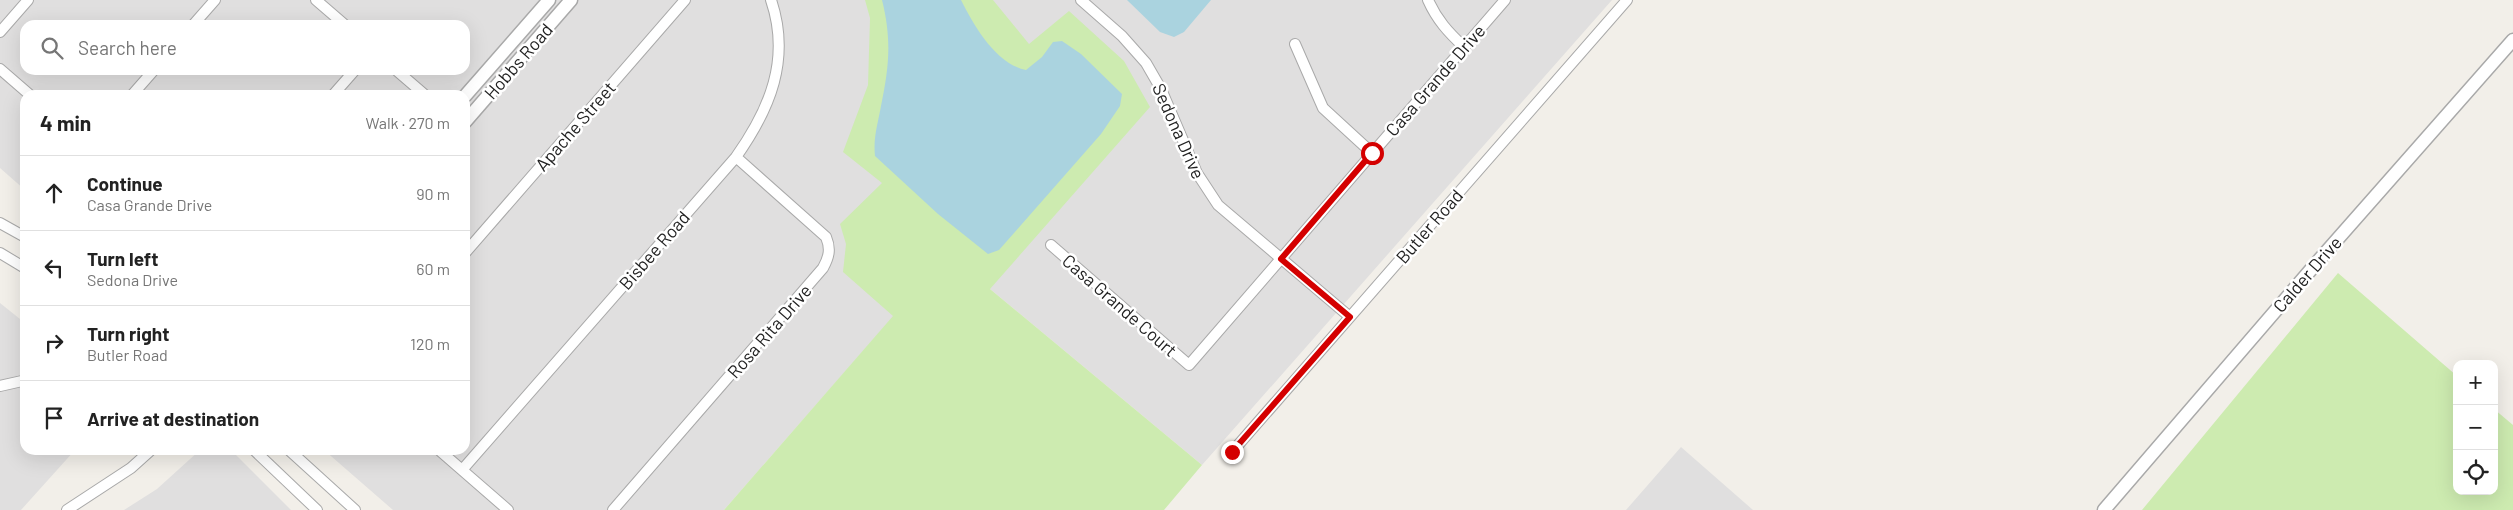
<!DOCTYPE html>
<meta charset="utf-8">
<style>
body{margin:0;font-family:Barlow,sans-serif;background:#f2f2f2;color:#222}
.controls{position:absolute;right:15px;bottom:15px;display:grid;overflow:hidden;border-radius:10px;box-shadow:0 5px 20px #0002}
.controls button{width:45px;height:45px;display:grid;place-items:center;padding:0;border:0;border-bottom:1px solid #e0e0e0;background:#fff;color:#222;font:25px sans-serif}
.stop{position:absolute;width:15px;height:15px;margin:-11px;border:4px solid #d40000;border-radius:50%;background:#fff}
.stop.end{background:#d40000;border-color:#fff;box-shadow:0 1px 5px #0008}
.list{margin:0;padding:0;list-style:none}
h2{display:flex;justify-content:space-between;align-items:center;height:65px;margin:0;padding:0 20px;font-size:21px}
h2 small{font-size:16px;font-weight:400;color:#767676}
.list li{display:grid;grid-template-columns:32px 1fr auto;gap:15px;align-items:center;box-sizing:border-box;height:75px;padding:0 20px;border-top:1px solid #e0e0e0}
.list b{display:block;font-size:19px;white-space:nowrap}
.list p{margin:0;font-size:16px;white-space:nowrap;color:#767676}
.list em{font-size:16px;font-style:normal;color:#767676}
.icon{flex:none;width:28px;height:28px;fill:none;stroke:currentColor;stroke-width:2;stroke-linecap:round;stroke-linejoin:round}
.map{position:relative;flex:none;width:2513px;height:510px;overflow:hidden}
.search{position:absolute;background:#fff;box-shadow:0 5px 20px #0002;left:20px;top:20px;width:450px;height:55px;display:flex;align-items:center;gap:12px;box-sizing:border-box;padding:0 18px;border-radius:15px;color:#767676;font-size:19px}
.panel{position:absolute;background:#fff;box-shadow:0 5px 20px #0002;left:20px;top:90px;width:450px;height:365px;border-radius:15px}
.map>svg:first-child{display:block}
.residential{fill:#e0dfdf;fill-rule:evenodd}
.grass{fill:#cdebb0}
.water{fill:#aad3df}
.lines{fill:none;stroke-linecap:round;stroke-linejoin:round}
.minor-casing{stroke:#a9a9a9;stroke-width:12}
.tertiary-casing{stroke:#a9a9a9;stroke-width:15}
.minor{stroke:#fff;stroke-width:10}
.tertiary{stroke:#fff;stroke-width:12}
.route{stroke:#d40000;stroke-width:6}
.labels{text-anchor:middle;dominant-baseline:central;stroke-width:5;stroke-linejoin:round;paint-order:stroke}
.street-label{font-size:18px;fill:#222;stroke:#fff}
</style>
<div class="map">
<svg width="2513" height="510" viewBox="0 0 2513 510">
<rect width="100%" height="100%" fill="#f2efe9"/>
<path class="residential" d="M0 0H1612L1202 465 948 254 724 510H393L324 450H465V95H25V190L0 168ZM25 25H465V70H25Z
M0 303 25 323V450H75L21 510H0Z
M1681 447 1753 510H1626Z
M200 450H231L291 510H124L157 489Z"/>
<path class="grass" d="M865 0H993L1029 44 1069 11 1124 61 1150 107 990 289 1202 465 1164 510H724L893 316 843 272 846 244 840 224 882 183 843 152 868 85 870 18Z
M2338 273 2457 376V491H2494V409L2513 425V510H2142Z"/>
<path class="water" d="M882 0H961C974 26 996 64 1026 70L1042 57 1053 42 1062 41 1081 54 1122 94 1120 106 1101 134 999 250 988 254 938 214 875 156C873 138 878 123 881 106 889 67 892 40 882 0Z
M1127 0H1211L1184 32 1174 37 1160 32Z"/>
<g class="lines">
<g class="minor-casing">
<path id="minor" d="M316 0 345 25
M1081 0 1122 36 1146 63 1161 89 1197 173 1218 205 1350 317
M1428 0C1437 20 1448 32 1464 47
M193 25 215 0
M0 32 28 0
M1295 44 1323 108 1372 153
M0 69 30 95
M396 70 425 95
M132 95 154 70
M333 95 355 70
M0 223 25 237
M1051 245 1189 365 1505 0
M0 253 25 268
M465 253 685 0
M0 386 22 381
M254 450 317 510
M289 450 355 510
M439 450 508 510
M1232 452 1627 0
M462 470 736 157C770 109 791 59 771 0
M67 510 131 468 151 450
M613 510 823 268C829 257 831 249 826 237L736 157"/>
</g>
<g class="tertiary-casing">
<path id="tertiary" d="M465 96 549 0
M465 122 571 0
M2104 510 2320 259 2513 40"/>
</g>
<use href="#minor" class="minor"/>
<use href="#tertiary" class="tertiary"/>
</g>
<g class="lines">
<path class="route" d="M1232 452 1350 317 1281 259 1372 153"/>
</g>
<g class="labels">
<g class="street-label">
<text transform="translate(518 61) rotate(-49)">Hobbs Road</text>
<text transform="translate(1435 80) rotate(-49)">Casa Grande Drive</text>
<text transform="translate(575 126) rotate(-49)">Apache Street</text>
<text transform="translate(1179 131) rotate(66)">Sedona Drive</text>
<text transform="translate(1429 226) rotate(-49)">Butler Road</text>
<text transform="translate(654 250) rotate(-49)">Bisbee Road</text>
<text transform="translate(2307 274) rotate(-49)">Calder Drive</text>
<text transform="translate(1120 305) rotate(41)">Casa Grande Court</text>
<text transform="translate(769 331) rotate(-49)">Rosa Rita Drive</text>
</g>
</g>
</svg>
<div class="controls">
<button>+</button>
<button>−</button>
<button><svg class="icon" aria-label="locate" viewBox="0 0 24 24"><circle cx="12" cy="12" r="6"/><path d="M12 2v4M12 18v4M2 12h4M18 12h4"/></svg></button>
</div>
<div class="stop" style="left:1372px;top:153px"></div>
<div class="stop end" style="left:1232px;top:452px"></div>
<div class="search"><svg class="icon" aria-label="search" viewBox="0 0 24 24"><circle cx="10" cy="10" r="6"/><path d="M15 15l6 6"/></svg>Search here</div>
<section class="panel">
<h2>4 min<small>Walk · 270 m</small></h2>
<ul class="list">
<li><svg class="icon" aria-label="ahead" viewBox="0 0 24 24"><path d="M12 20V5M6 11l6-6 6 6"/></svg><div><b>Continue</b><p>Casa Grande Drive</p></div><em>90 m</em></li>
<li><svg class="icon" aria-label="left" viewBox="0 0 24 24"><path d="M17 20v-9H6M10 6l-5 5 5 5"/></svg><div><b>Turn left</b><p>Sedona Drive</p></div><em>60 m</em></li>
<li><svg class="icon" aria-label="right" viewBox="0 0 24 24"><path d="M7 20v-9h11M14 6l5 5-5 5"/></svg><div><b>Turn right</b><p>Butler Road</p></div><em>120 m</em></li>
<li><svg class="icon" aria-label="arrive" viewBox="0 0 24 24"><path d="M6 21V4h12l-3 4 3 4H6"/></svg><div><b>Arrive at destination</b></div></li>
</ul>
</section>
</div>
